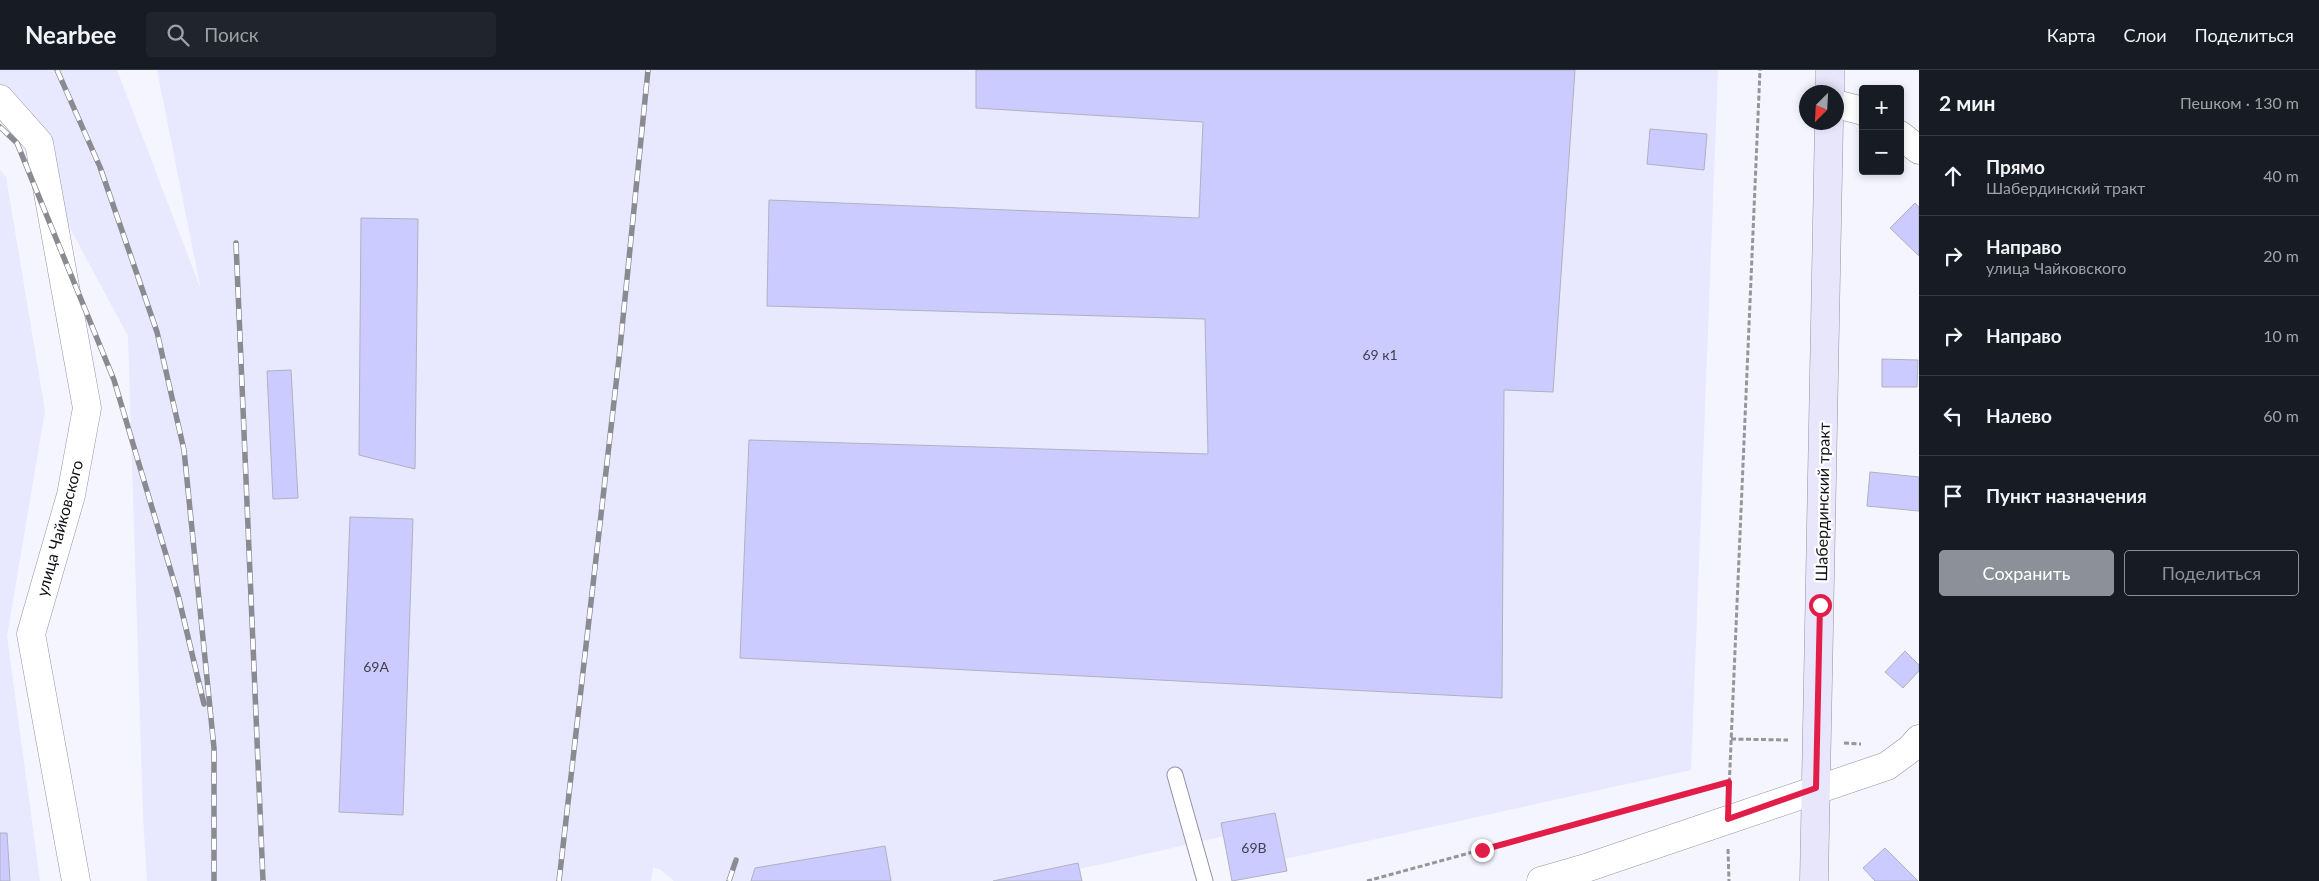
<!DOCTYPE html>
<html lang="ru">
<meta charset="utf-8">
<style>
body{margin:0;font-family:Lato,sans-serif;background:#20242c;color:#f1f3f6}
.controls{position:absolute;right:15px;top:15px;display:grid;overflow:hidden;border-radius:5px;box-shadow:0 2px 8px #0003}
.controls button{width:45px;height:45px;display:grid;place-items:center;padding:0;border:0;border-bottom:1px solid #363941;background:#171b24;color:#f1f3f6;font:25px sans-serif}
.compass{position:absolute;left:1799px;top:15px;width:45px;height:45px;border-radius:50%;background:#171b24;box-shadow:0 2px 8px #0003;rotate:204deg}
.stop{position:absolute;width:15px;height:15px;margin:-11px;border:4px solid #e11d48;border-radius:50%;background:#fff}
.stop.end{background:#e11d48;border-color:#fff;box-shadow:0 1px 5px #0008}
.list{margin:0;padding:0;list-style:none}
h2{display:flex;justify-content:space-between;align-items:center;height:65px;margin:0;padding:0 20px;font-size:21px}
h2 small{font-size:16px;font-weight:400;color:#9ea1a6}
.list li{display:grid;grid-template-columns:32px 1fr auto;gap:15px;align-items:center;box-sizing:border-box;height:80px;padding:0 20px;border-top:1px solid #363941}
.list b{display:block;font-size:19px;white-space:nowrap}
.list p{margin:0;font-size:16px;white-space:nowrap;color:#9ea1a6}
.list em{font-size:16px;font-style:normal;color:#9ea1a6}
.actions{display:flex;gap:10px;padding:15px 20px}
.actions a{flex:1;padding:11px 0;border:1px solid #8c9099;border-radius:5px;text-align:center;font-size:18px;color:#8c9099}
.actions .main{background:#8c9099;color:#fff}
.icon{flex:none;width:28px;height:28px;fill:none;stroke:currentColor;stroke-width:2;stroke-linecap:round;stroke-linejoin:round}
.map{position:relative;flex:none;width:1919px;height:811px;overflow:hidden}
header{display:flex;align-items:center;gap:30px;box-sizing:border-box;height:70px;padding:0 25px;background:#171b24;border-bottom:1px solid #363941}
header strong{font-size:24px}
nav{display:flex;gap:28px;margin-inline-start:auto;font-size:18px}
.search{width:350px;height:45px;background:#20242c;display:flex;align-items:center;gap:12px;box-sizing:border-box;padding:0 18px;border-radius:5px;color:#9ea1a6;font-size:19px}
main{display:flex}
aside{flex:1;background:#171b24}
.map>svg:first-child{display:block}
.built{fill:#e8e8fe}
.building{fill:#cccbff;stroke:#b0b0bf}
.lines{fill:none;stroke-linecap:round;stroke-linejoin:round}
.service-casing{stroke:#9393a1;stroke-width:17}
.minor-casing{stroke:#9393a1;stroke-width:29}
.secondary-casing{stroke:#9393a1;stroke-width:29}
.path{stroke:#95969d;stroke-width:3;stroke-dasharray:5 2.5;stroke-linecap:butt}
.service{stroke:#fff;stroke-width:15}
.minor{stroke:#fff;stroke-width:28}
.secondary{stroke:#e7e6fb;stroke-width:28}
.rail-casing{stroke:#8a8b92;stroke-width:5.5}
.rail{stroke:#fff;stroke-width:4;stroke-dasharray:11;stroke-linecap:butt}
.route{stroke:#e11d48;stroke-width:6}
.labels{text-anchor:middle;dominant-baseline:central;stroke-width:4.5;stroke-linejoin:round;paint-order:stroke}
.number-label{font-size:14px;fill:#404050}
.street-label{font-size:16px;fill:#111116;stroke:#fff}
</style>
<header>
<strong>Nearbee</strong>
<div class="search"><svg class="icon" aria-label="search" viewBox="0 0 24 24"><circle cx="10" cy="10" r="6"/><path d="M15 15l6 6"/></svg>Поиск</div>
<nav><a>Карта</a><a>Слои</a><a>Поделиться</a></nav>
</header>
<main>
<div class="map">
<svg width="1919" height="811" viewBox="0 0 1919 811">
<rect width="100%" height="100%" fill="#f4f5fe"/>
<path class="built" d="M0 0H117L201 220 157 0H1718L1691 700 1285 789 1275 743 1221 753 1224 766 1080 799 1078 793 993 811H674L661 800 653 797 651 811H147L143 745 128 266 0 28Z
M0 100 6 107 45 341 7 566 40 811H0Z"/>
<path class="building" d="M976 0H1575L1553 322 1504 320 1502 628 740 588 749 370 1208 384 1205 249 767 236 769 130 1199 148 1203 52 976 38Z
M1650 59 1707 64 1704 100 1647 94Z
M1915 133 1919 137V186L1890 158Z
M361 148 418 149 415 399 359 385Z
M1882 289 1918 290 1917 317H1882Z
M291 300 298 428 273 429 267 301Z
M1870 402 1919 407V441L1867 436Z
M350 447 413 449 403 745 339 742Z
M1905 581 1919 595V601L1903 618 1885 602Z
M1275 743 1287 801 1232 811 1221 753Z
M0 763H7L10 811H0Z
M885 776 891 811H751L755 798Z
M1885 778 1918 811H1875L1863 798Z
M1078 793 1082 811H993Z"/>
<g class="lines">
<g class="service-casing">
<path id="service" d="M1175 705 1205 811"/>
</g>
<g class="minor-casing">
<path id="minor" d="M0 29 39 73 87 338 71 425 31 564 76 811
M1836 34 1863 41
M1900 65 1919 80
M1541 811 1586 798 1887 696 1910 679 1919 669"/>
</g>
<g class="secondary-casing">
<path id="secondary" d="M1830 22V0
M1814 811 1829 52"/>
</g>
<path class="path" d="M1731 669 1788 670
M1844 673 1861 674
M1729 720 1760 0
M1728 779 1729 811
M1367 811 1729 712"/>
<use href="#service" class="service"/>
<use href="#minor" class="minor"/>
<use href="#secondary" class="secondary"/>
<g class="rail-casing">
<path id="rail" d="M57 0 100 97 157 262 184 380 214 678V811
M0 57 17 73 114 310 178 525 204 634
M236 173 263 811
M559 811 619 288 648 0
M729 811 736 790"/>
</g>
<use href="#rail" class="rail"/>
</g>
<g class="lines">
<path class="route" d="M1482 780 1729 712 1728 749 1816 718 1820 535"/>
</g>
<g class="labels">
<g class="number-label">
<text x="1380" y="284">69 к1</text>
<text x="376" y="596">69А</text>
<text x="1254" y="777">69В</text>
</g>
<g class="street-label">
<text transform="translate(1822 432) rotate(-89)">Шабердинский тракт</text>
<text transform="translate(59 458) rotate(-75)">улица Чайковского</text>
</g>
</g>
</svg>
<div class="controls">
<button>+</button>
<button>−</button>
</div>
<svg class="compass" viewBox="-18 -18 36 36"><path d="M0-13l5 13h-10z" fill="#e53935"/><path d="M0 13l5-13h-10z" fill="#9ea1a6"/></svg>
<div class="stop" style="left:1820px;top:535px"></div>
<div class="stop end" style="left:1482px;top:780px"></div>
</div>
<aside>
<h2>2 мин<small>Пешком · 130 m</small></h2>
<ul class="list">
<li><svg class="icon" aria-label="ahead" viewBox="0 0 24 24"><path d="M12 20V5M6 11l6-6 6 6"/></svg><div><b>Прямо</b><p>Шабердинский тракт</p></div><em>40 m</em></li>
<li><svg class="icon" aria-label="right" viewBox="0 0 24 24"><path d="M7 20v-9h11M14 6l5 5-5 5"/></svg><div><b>Направо</b><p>улица Чайковского</p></div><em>20 m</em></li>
<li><svg class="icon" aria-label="right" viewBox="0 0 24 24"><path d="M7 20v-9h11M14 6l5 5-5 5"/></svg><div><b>Направо</b></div><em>10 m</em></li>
<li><svg class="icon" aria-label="left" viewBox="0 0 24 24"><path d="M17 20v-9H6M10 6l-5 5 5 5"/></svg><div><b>Налево</b></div><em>60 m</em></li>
<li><svg class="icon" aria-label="arrive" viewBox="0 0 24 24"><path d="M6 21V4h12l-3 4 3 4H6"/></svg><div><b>Пункт назначения</b></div></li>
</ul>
<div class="actions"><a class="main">Сохранить</a><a>Поделиться</a></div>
</aside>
</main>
